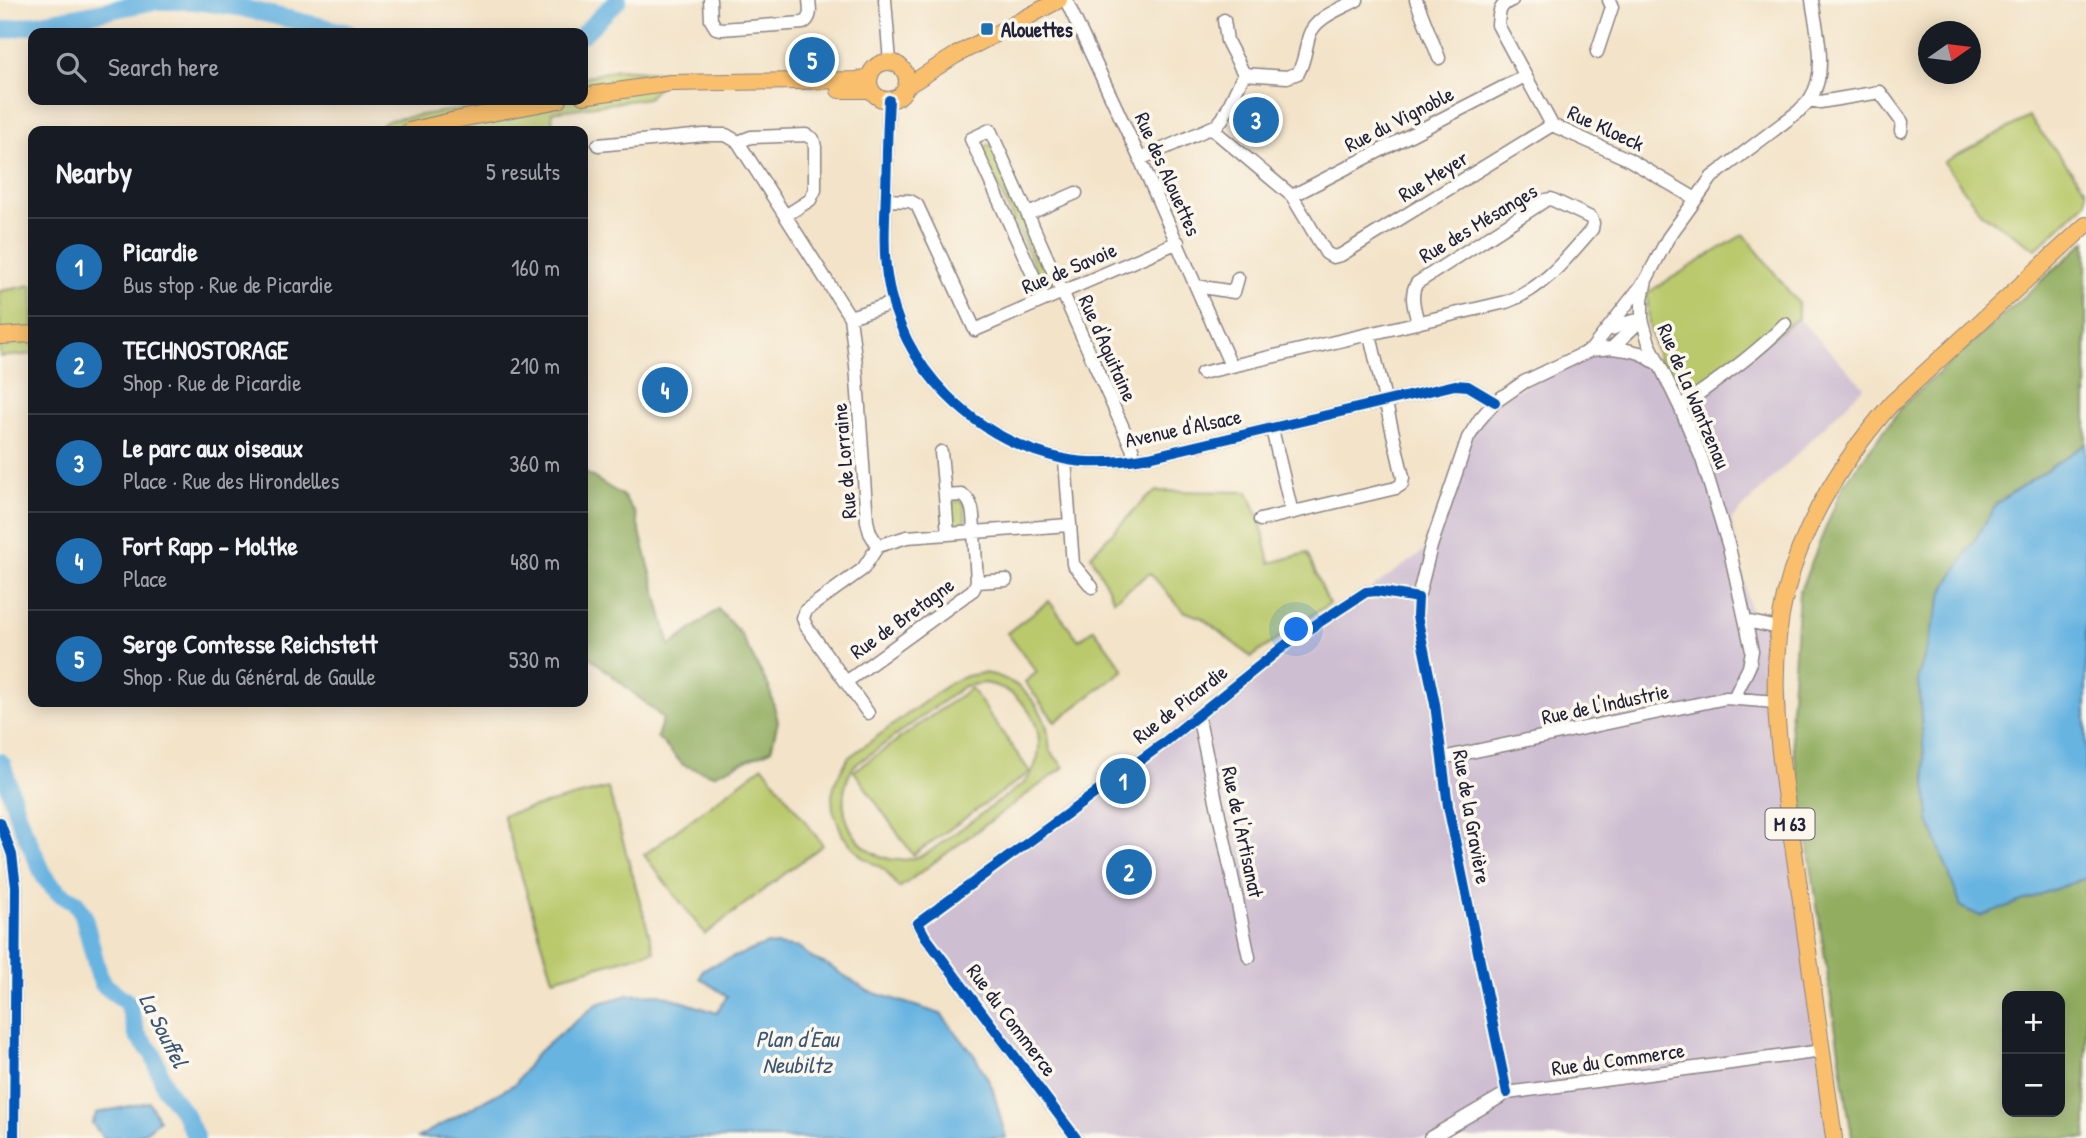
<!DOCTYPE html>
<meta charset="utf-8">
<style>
body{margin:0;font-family:"Patrick Hand",sans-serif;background:#20242c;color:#f1f3f6}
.controls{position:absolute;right:21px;bottom:21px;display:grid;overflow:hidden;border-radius:14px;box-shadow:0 4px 18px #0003}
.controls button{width:63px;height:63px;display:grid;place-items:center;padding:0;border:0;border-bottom:2px solid #363941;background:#171b24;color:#f1f3f6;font:35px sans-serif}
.compass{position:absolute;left:1918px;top:21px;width:63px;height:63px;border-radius:50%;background:#171b24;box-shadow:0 4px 18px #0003;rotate:76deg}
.you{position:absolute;left:1297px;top:630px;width:24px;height:24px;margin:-18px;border:5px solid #fff;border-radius:50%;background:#1a73e8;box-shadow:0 0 0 10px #1a73e833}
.badge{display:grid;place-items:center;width:46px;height:46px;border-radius:50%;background:#1f6fb2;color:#fff;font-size:23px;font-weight:700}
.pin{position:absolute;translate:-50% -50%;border:4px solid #fff;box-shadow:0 2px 7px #0006}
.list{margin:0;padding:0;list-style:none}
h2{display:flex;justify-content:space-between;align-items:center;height:91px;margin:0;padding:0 28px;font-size:30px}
h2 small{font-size:23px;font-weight:400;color:#9ea1a6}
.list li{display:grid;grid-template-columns:46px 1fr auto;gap:21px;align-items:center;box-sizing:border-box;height:98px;padding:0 28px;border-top:2px solid #363941}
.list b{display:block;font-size:26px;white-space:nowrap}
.list p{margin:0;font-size:23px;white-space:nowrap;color:#9ea1a6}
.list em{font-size:23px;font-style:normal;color:#9ea1a6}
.icon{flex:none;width:38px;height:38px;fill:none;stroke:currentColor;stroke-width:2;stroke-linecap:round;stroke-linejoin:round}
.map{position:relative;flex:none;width:2086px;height:1138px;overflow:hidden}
.search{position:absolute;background:#171b24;box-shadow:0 4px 18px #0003;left:28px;top:28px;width:560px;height:77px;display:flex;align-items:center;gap:18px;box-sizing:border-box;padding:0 24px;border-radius:14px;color:#9ea1a6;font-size:26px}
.panel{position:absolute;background:#171b24;box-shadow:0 4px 18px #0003;left:28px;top:126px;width:560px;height:581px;border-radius:14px}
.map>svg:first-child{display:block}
.industrial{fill:#cebed1}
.green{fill:#b9c96c;stroke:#6e7654;stroke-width:2;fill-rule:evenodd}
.forest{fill:#92ad60;stroke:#5a684e;stroke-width:2;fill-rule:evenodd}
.water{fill:#68b4e1;stroke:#456b8e;stroke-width:2}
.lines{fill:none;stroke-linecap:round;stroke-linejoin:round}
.river{stroke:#68b4e1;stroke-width:18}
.minor-casing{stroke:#8a8282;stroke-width:15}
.major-casing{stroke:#8a8282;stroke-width:18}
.minor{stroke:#fff;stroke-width:12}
.major{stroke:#f9bf6d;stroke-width:16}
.cycleway-casing{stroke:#fbf7ec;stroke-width:15}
.cycleway{stroke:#0057b8;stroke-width:10}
.poi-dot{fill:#1f6fb2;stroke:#fbf7ec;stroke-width:2.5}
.labels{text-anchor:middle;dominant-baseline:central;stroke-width:7;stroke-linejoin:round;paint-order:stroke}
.shield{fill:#fbf7ec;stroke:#636270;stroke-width:2}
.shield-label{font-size:19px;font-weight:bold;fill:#22223b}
.poi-label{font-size:21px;font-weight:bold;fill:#22223b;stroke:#fbf7ec;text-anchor:start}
.street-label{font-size:21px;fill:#22223b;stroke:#fbf7ec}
.water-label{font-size:23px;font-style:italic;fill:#3a5575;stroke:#fbf7ec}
</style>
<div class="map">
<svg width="2086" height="1138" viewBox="0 0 2086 1138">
<rect width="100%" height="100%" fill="#fbf7ec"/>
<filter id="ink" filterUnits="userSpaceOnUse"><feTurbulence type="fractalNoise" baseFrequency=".0143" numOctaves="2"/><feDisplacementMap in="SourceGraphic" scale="14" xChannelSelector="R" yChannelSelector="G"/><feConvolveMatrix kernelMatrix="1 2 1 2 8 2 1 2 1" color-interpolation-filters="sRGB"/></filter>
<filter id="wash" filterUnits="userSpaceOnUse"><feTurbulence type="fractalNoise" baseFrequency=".00686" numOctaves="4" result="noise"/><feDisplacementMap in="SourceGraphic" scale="28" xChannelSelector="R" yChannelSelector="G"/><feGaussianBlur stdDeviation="1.57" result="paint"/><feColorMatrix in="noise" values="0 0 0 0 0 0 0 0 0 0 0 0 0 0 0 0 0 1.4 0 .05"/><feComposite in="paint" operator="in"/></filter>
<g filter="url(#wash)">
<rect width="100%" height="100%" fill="#f3e3c8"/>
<path class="industrial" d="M1798 318 1864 387 1731 520 1750 610 1778 625 1774 663 1831 1138H1070L918 923 1289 642 1366 592 1431 546 1468 438 1495 402 1591 350 1659 362 1684 401Z"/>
<path class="green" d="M617 69 671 73 648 98 552 112 553 131H371L390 120 515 100H583V78Z
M2029 117 2086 189V202L2036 249 1981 213 1944 162Z
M990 145 994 146 1055 283 1054 290 1047 293 982 152 986 146Z
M1744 234 1798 303V318L1684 401 1659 362 1649 325 1647 293Z
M33 285V354L0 357V291Z
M1157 491 1248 492 1260 520 1270 563 1307 553 1329 604 1251 657 1202 618 1183 611 1150 573 1114 600 1091 555 1145 499Z
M959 500 964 503 966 523 963 528H953L950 505 952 502Z
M1049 601 1079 640 1094 629 1124 670 1055 722 1025 682 1037 672 1007 633Z
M983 673C1011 676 1035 695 1045 722 1049 731 1048 741 1050 749 1052 755 1060 762 1064 767L899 888 885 870 862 857 843 836 833 810 832 796 835 782 848 758 950 683 966 676ZM985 683C1032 691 1057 746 1024 783L929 852C872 883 821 817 854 766L964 686Z
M971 688 1030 772 913 855 854 771Z
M763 766 823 845 705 934 644 855Z
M608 788 654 951 553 979 503 815Z"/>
<path class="forest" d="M2086 241V444L1997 503 1980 915 2086 878V1138H1852L1790 725 1799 593 1843 485 1904 404ZM2007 996H2060V1112H2007Z
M583 471 623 496 635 513 670 646 718 609 740 633 769 687 778 721 771 750 713 775 683 765 657 737 663 718 583 651Z"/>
<path class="water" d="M2086 444V878L1980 916 1961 907 1929 820 1918 678 1943 592 1997 503Z
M767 944 800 948 813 959 826 964 868 991 941 1014 975 1056 992 1087 1006 1138H417L515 1084 536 1054 597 1004 628 995 660 994 717 1013 727 996 700 978 703 969Z
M149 1102 159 1120C144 1138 125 1138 103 1138L92 1123 97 1113Z"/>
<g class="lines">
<path class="river" d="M0 31 157 1H194L238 7 348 33
M583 34 618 0
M0 762 3 766 18 817 45 878 59 893 76 903 83 914 99 975 103 984 128 1003 137 1035 153 1054 165 1088 184 1113 196 1138"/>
</g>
</g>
<g filter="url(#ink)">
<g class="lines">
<g class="minor-casing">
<path id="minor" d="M710 0 711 20 716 28 722 29 803 23C812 18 810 9 809 0
M885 0 890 62
M1066 0 1140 159 1231 366
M1416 0 1439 58
M1512 0C1499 5 1499 12 1498 25L1552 125 1628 159 1696 199
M1224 20 1227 41 1244 74
M1597 52 1612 7 1609 0
M889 100C887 130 887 161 886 191 885 219 883 248 887 276 901 369 974 440 1064 459 1091 465 1122 462 1149 457L1455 385 1468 386 1495 402
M1810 100 1820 102 1880 92 1902 122 1901 131
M1211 128 1292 196 1326 253 1333 257 1341 255 1552 125
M738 142 751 137 806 135 813 139 815 147V190L810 200 785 216
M598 145 704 135H726L738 142 850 317 856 365 867 521 870 533 878 546 863 569 806 610 803 618 806 626 868 713
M1140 159 1217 125 1223 118 1244 74 1287 77 1298 73C1305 61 1305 49 1309 36 1315 17 1341 9 1357 0
M1292 196 1525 76
M886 200 910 201 917 205 975 330 1178 242
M1028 214 1076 193
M1196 286 1234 292 1238 278
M1044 299 971 139 990 130 1132 448 1135 459
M850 317 893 303
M1612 329 1625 323 1642 319 1612 348
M1591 350 1645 281
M1202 373 1506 302C1543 289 1567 258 1592 229L1593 223 1591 218 1551 199 1546 200 1417 283C1409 295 1415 310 1418 323
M1680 407C1716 381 1754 356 1785 324
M1272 429 1292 513
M941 452 945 496
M1065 460 1073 564 1092 587
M962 495C975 502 973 519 974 532L948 534 945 496Z
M1260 520 1396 488 1402 484 1403 477 1370 335
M878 546 907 537 948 534
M977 582 1006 580
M1418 598 1431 546 1468 438 1480 419 1495 402 1524 382 1591 350 1612 348 1627 350 1640 353 1658 364
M1746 621 1779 628
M846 682 973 590 977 582 974 532 1069 525
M1734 698 1749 667 1752 651 1729 547 1702 459 1680 407 1649 343 1642 319V299L1646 280 1668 238 1712 177 1799 111C1802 107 1807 104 1810 99 1829 71 1816 30 1812 0
M1198 715 1249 957
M1442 758 1726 698 1776 702
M0 822 12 855 16 887 14 1138
M1076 1138 925 936 918 923 1161 745 1289 642 1366 592 1377 591 1418 598 1417 616 1435 704 1448 806 1507 1093
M1430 1138 1507 1093 1822 1051"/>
</g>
<g class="major-casing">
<path id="major" d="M869 81a19 19 0 1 1 38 0a19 19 0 1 1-38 0Z
M907 86 956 55 1059 0
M839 90H871
M583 96 671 83 856 80 870 77
M409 131 460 119 559 100
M0 336 33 334
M1834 1138C1821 1047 1808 956 1796 865 1783 776 1764 685 1785 596 1802 524 1844 458 1892 403L2086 225"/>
</g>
<use href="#minor" class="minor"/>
<use href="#major" class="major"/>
<g class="cycleway-casing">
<path id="cycleway" d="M889 100C887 130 887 161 886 191 885 219 883 248 887 276 901 369 974 440 1064 459 1091 465 1122 462 1149 457L1455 385 1468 386 1495 402
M0 822 12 855 16 887 14 1138
M1076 1138 925 936 918 923 1161 745 1289 642 1366 592 1377 591 1418 598 1417 616 1435 704 1448 806 1507 1093"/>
</g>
<use href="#cycleway" class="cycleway"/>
</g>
</g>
<rect class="poi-dot" x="980" y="22" width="14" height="14" rx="3.5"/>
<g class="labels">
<rect class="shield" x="1765.5" y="808.5" width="49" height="31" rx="5"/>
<g class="shield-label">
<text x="1790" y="824">M 63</text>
</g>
<g class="poi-label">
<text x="1001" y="29">Alouettes</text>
</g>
<g class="street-label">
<text transform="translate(1399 119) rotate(-27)">Rue du Vignoble</text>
<text transform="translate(1606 128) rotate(25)">Rue Kloeck</text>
<text transform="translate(1168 174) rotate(66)">Rue des Alouettes</text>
<text transform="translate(1433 176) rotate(-32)">Rue Meyer</text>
<text transform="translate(1478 223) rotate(-31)">Rue des Mésanges</text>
<text transform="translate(1069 268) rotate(-23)">Rue de Savoie</text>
<text transform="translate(1108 348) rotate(66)">Rue d'Aquitaine</text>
<text transform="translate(1694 396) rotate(67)">Rue de La Wantzenau</text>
<text transform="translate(1183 428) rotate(-12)">Avenue d'Alsace</text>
<text transform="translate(844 461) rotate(-95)">Rue de Lorraine</text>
<text transform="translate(902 618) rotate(-36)">Rue de Bretagne</text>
<text transform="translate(1180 704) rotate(-38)">Rue de Picardie</text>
<text transform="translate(1605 704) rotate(-12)">Rue de l'Industrie</text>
<text transform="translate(1472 817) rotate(80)">Rue de la Gravière</text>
<text transform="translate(1243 832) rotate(78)">Rue de l'Artisanat</text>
<text transform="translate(1012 1020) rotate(53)">Rue du Commerce</text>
<text transform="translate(1618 1059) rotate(-8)">Rue du Commerce</text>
</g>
<g class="water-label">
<text transform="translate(164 1030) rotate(63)">La Souffel</text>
<text x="797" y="1038">Plan d'Eau<tspan x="797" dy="26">Neubiltz</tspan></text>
</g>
</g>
</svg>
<div class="controls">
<button>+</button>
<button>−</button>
</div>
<svg class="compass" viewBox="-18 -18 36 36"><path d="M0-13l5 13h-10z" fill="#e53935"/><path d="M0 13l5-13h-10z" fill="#9ea1a6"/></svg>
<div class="you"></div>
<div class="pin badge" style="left:1123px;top:781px">1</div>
<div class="pin badge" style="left:1129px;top:872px">2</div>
<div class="pin badge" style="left:1256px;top:120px">3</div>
<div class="pin badge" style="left:665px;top:390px">4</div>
<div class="pin badge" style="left:812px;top:60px">5</div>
<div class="search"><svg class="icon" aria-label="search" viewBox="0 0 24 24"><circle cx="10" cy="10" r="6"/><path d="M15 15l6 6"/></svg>Search here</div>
<section class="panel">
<h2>Nearby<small>5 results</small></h2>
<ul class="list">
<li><span class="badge">1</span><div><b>Picardie</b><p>Bus stop · Rue de Picardie</p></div><em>160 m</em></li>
<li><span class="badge">2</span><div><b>TECHNOSTORAGE</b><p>Shop · Rue de Picardie</p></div><em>210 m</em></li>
<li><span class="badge">3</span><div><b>Le parc aux oiseaux</b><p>Place · Rue des Hirondelles</p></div><em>360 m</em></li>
<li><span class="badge">4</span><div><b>Fort Rapp - Moltke</b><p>Place</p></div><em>480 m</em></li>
<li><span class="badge">5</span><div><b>Serge Comtesse Reichstett</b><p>Shop · Rue du Général de Gaulle</p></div><em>530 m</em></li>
</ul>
</section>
</div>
